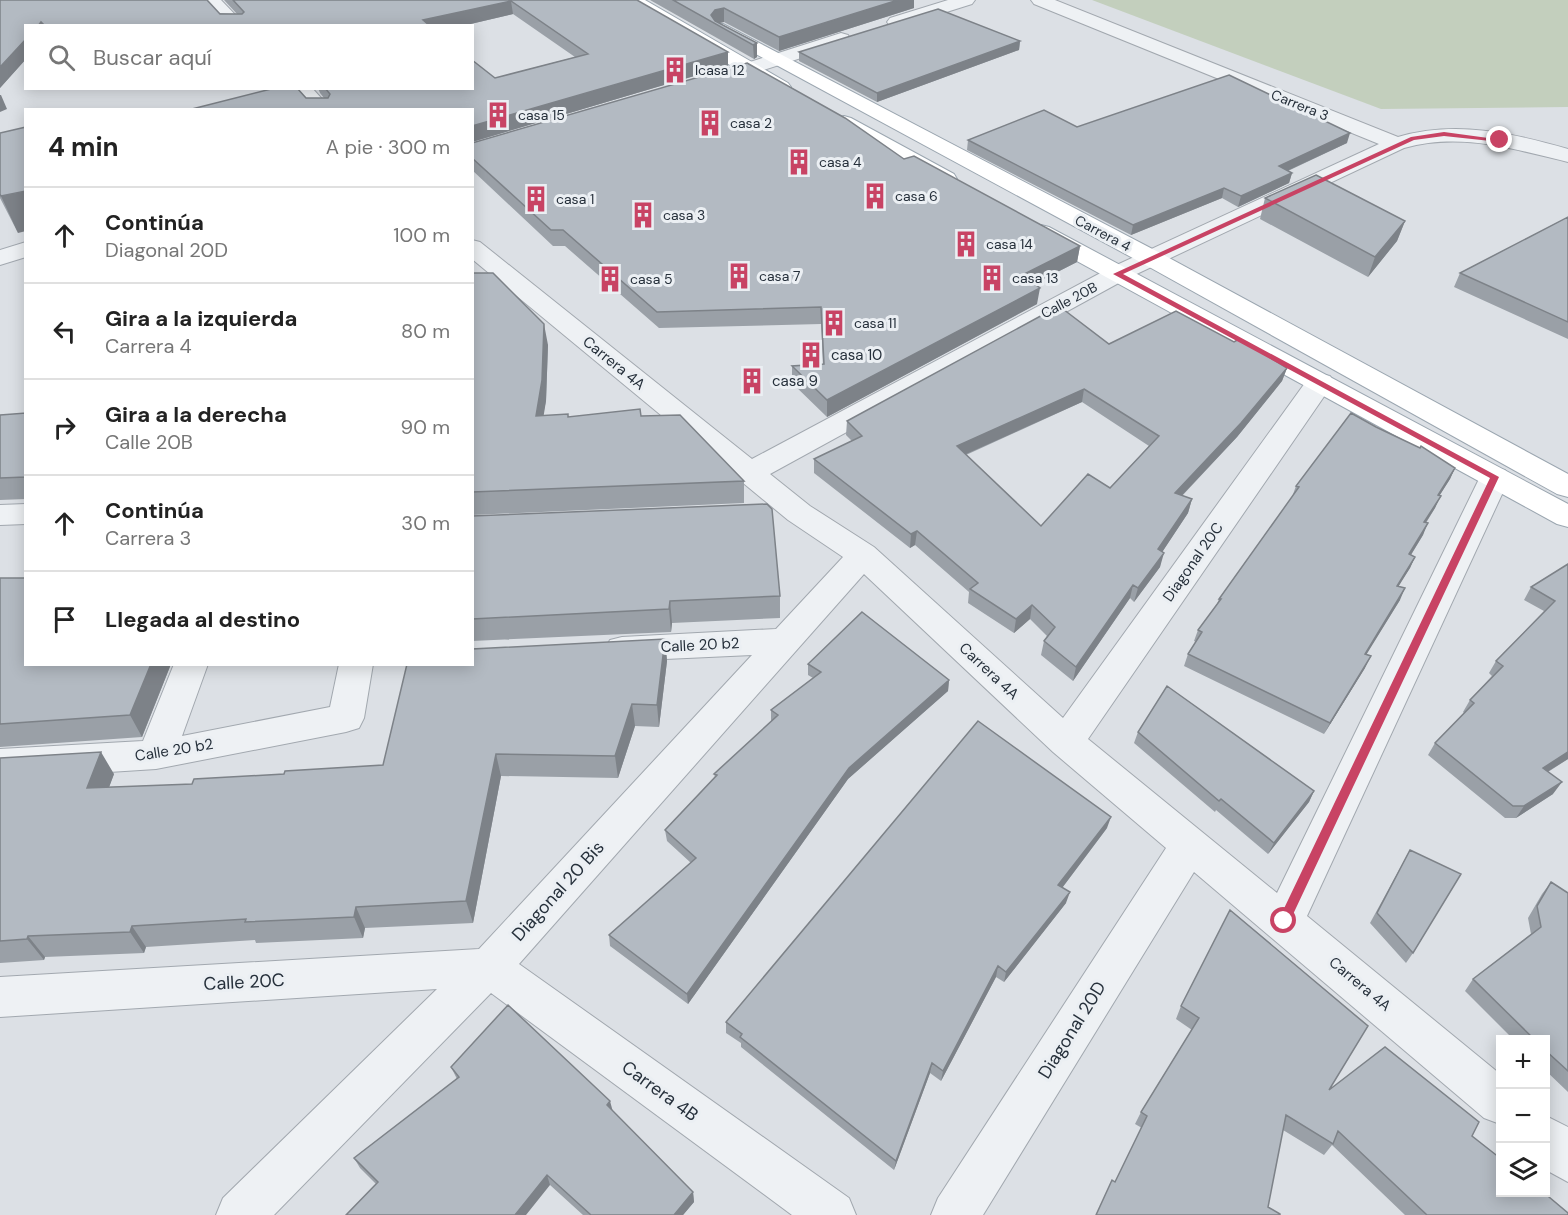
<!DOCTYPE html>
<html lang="es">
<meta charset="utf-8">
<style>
body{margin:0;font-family:"DM Sans",sans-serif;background:#f6f6f6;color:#222}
.controls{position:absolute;right:18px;bottom:18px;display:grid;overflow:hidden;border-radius:0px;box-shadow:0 3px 15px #0003}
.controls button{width:54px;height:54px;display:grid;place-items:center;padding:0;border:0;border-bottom:2px solid #e0e0e0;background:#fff;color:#222;font:30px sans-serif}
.stop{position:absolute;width:18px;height:18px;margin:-14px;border:4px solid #c84364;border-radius:50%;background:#fff}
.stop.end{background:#c84364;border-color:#fff;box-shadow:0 2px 6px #0008}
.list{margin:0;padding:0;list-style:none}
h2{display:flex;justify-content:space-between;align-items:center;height:78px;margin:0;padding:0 24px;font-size:26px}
h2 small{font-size:20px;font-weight:400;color:#767676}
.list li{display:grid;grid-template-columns:39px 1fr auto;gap:18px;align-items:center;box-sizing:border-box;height:96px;padding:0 24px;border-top:2px solid #e0e0e0}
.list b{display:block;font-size:22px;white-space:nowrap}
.list p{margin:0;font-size:20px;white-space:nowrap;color:#767676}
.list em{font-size:20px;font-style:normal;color:#767676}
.icon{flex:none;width:33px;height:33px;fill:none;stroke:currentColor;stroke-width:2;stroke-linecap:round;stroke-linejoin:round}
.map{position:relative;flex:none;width:1568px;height:1215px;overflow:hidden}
.search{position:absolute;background:#fff;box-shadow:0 3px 15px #0003;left:24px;top:24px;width:450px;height:66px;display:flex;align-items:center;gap:15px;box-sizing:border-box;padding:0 21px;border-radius:0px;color:#767676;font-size:22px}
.panel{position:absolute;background:#fff;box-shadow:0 3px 15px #0003;left:24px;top:108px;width:450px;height:558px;border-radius:0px}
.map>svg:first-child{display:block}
.green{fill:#c3cfbd}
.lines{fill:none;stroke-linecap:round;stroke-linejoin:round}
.minor-casing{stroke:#a2a8af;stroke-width:2}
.major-casing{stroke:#9ba6b0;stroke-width:2}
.minor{fill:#eef1f4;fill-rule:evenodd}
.major{fill:#fff;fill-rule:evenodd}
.wall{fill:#9aa0a7;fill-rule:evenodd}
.shaded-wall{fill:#7d8288}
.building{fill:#b3bac2;stroke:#7d8288;stroke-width:1.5;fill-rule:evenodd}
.route{fill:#c84364}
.labels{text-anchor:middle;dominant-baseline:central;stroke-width:6;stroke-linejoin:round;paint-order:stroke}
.far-poi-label{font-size:14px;fill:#26303b;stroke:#ebeff3;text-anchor:start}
.far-street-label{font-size:14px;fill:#26303b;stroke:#ebeff3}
.poi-label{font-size:15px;fill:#26303b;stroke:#ebeff3;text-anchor:start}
.street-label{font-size:15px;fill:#26303b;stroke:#ebeff3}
.near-street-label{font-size:18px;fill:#26303b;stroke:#ebeff3}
</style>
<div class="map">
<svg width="1568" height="1215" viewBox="0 0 1568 1215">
<rect width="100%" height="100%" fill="#dce0e5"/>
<path class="green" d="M1092 0H1568V107L1381 109Z"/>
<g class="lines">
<g class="minor-casing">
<path id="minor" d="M202 0H221L246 26H226Z
M948 0H975L972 4 902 26H890L887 22 890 18Z
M1031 0H1055L1398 137C1456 120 1512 133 1568 149V162C1513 149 1461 132 1404 148L1126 279 770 474 810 506 874 547 1063 718 1310 376 1320 374 1330 376 1334 382 1088 739 1277 893 1480 477 1485 470 1495 468 1505 470 1510 477 1307 916 1500 1074V1124L1484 1118 1194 872 983 1215H931L938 1198 1166 848 1053 752 864 574 519 964 849 1198 856 1215H792L491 993 274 1215H216L223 1198 437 989 0 1017V977L479 949 752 655 622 661 610 658 605 649 610 640 622 637 776 629 843 557 788 520 472 259V240L480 242 752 459 1108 269 1379 144 1034 4Z
M841 33 848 35 850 39 848 43 723 83H709L706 79 709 75Z
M291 88H312L332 110H310Z
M26 242V257L0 265V250Z
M26 504V524L0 525V505Z
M174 664H208L182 736 330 707 339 664H373L364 718 359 728 346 732 156 769 0 779V749L143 741Z
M1546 1116 1568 1127V1182L1546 1170Z"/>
</g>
<g class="major-casing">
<path id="major" d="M623 0H645L788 83 791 87 788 91H774L626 4Z
M723 24 1160 253 1568 474V497L1557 494 1142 263 717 33 714 29 717 25Z
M844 116 851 118 954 174 957 179 954 184 946 186 938 184 837 126 834 122 837 118Z
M1041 225 1049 227 1568 504V527L1557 524 1033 237 1029 232 1033 227Z"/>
</g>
<use href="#minor" class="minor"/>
<use href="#major" class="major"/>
</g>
<path class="wall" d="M0 0 237 14 224 0H637L728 66 472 142V110L306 98H324L320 93 318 88H472L495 78 575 57 513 14 462 26H26V59L0 88Z
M650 0H914V8L779 51 724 22 719 23 757 43V57L754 59Z
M1020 41 1019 50 877 102 799 61V52Z
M1077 127 1347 143 1288 171 1292 173 1289 183 1238 207 1222 198 1131 235 967 150 968 140Z
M0 133 18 233 0 198Z
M472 143 904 159 1080 246 1077 262 1034 284 1037 304 827 417 792 383V366L823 364 821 324 659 328 565 246H553L472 170Z
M1265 198 1405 221 1397 241 1368 277 1260 219Z
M1568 217V339L1454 287 1460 273Z
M472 273 548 345 546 401 543 415 568 417 641 416 744 481V503L472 515Z
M1234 342 1287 368 1282 381 1237 437 1182 496 1192 499 1188 513 1162 552 1160 567 1134 602 1130 598 1073 681 1041 655 1044 641 1047 636 1030 619 1014 633 968 603 969 592 915 545 910 548 814 473V459L852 441 846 435 847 421 1109 344ZM1082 402 1149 446 1110 488 1041 526 966 455Z
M26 413V499L0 500V415Z
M1376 427 1455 468 1450 479 1439 496 1435 508 1426 523 1423 535 1411 555 1415 557 1410 568 1398 586 1400 600 1366 654 1365 668 1324 734 1184 666 1188 654 1196 642 1194 641 1198 630 1217 604 1219 599 1292 497 1296 486Z
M472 516 780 596V618L672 623 671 632 472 641Z
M1568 564V759L1548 772 1553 794 1516 818H1505L1428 755 1435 743 1464 713 1463 712 1470 700 1492 676 1489 673 1496 661 1544 611 1524 600 1531 587Z
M0 578 171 664 142 737 0 747Z
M665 639 667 661 659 727 635 726 618 778 501 776 473 923 365 928 363 938 256 943 255 940 146 947 144 953 45 957 44 960 0 963V758L114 774 109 787 192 784 383 765Z
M808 664 949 680 948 691 848 779 688 1004 610 946 609 935 691 863 667 841 665 830 715 777 714 774 771 722V710L813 678 808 675Z
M1138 732 1314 791 1309 802 1268 854 1216 810 1215 812 1134 743Z
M1107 828 1062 888 1066 903 1004 982 996 977 941 1081 930 1073 894 1170 741 1047V1043L726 1033V1022Z
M1410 850 1413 953 1406 963 1370 923Z
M1551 882 1568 893V1092L1545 1070V1040H1514L1465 991 1473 979 1531 934 1528 918 1542 894Z
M1181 1006 1329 1090 1472 1136 1568 1215H1405L1332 1145 1324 1155 1283 1130 1115 1182 1142 1128 1135 1124 1141 1112 1192 1030 1176 1019Z
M451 1067 612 1110 693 1192 694 1202 683 1215H583L550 1185 376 1184 360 1168 354 1158 457 1079Z"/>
<path class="shaded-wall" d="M898 0H914V8L779 51V37Z
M511 1 513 14 462 26H424L423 20Z
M724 8V22L715 24 711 15 715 10Z
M26 39V59L0 88V67Z
M1020 41 1019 50 877 102V93Z
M757 43V57L754 59 753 45Z
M728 52V66L472 142V126Z
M0 95H1L7 109 0 112Z
M1350 133 1347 143 1276 176 1279 166Z
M1292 173 1289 183 1238 207 1241 196Z
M1224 188 1222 198 1131 235 1133 225Z
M26 191V231L18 233 1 196Z
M1405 221 1397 241 1368 277 1375 257Z
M1080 246 1077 262 1020 291 1022 275Z
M1040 288 1037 304 827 417V400Z
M544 324 548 345 546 401 540 438 536 416Z
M1287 368 1282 381 1237 437 1171 507 1175 493Z
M1084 389 1082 402 955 459 957 446Z
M1455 468 1450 479 1433 506 1438 495Z
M1441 496 1435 508 1419 533 1424 522Z
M1192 499 1188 513 1155 563 1158 549Z
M1428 523 1423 535 1404 566 1409 554Z
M917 531 915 545 910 548 911 534Z
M1164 553 1160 567 1134 602 1138 588Z
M1415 557 1410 568 1392 597 1397 586Z
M1133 585 1130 598 1073 681 1076 667Z
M1405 588 1400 600 1360 665 1365 654Z
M670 601 672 623 671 632 669 609Z
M1032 605 1030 619 1014 633 1016 619Z
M665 639 667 661 659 727 657 705Z
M1371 656 1365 668 1324 734 1330 723Z
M151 664H171L142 737 130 715Z
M949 680 948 691 848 779 688 1004 687 994 849 768Z
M632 704 635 726 618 778 615 756Z
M101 752 114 774 101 809 87 788Z
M1568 752V759L1534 780 1543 768Z
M496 754 501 776 473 923 466 901Z
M1562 782 1553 794 1516 818 1524 806Z
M1314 791 1309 802 1268 854 1274 843Z
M1111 817 1107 828 1056 896 1058 885Z
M1070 892 1066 903 1004 982 1006 972Z
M356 907 365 928 363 938 354 917Z
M132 926 146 947 144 953 130 932Z
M28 936 45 957 44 960 27 939Z
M998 966 996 977 941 1081 943 1071Z
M932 1063 930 1073 894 1170 896 1161Z
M610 1101 613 1112 607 1105Z
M547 1175 550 1185 526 1215H515Z
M693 1192 694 1202 683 1215H674Z"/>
<path class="building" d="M0 0H207L220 14H242L244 12 233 0H637L728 52 472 126V110H188L275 88H297L306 98H328L330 94 325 88H472V60L495 78 588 54 511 1 423 20 430 26H45L41 22 38 26H26V39L0 67Z
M673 0H898L779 37 724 8 715 10 711 15 715 21 757 43 753 45Z
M938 9 1020 41 877 93 799 52Z
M747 63 845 118 904 159 914 156 1080 246 1022 275 1040 288 827 400 792 366 824 364 821 307 657 312 563 230H551L472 158V143Z
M1229 75 1350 133 1279 166 1292 173 1241 196 1224 188 1133 225 968 140 1044 110 1077 127Z
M26 127V191L1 196 0 194V133Z
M1316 175 1405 221 1375 257 1265 198Z
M1568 217V322L1460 273Z
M472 273H493L544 324 542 380 536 416 568 414V417L640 409 641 416 680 415 744 481 472 492Z
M1059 306 1109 344 1176 311 1234 342 1239 339 1287 368 1241 423 1175 493 1192 499 1158 549 1164 553 1138 588 1133 585 1076 667 1044 641 1055 627 1032 605 1016 619 970 589 978 583 917 531 911 534 814 459 862 436 847 421ZM1084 389 1159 436 1110 488 1088 474 1041 526 957 446Z
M26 413V477L0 478V415Z
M1351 413 1376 427 1420 448 1421 446 1455 468 1438 495 1441 496 1424 522 1428 523 1409 554 1415 557 1397 586 1405 588 1365 654 1371 656 1330 723 1188 654 1202 632 1198 630 1221 599H1219L1299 487 1296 486Z
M767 504 772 509 780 596 670 601 669 609 472 619V516Z
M1568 564V752L1543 768 1562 782 1524 806H1513L1435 743 1474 703 1470 700 1503 666 1496 661 1555 601 1531 587Z
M0 578H26V664H151L130 715 0 724Z
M862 612 949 680 849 768 687 994 609 935 696 858 665 830 717 775 714 774 778 715 771 710 821 672 808 664Z
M665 639 657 705 632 704 615 756 496 754 466 901 356 907 354 917 245 922 246 919 132 926 130 932 28 936 27 939 0 941V758L101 752 87 788 192 784 194 779 284 774 285 771 383 765 407 664H472V649Z
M1167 686 1314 791 1274 843 1221 799 1219 801 1138 732Z
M978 721 1111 817 1058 885 1070 892 1006 972 998 966 943 1071 932 1063 896 1161 740 1037 742 1034 726 1022Z
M1410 850 1461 874 1413 953 1377 913Z
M1551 882 1568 893V1071L1545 1050V1040H1535L1473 979 1541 927 1537 906Z
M1230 910 1368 1026 1329 1090 1385 1047 1479 1122 1472 1136 1500 1158V1192H1543L1568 1213V1215H1427L1338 1131 1333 1144 1286 1115 1268 1207 1280 1214V1215H1096L1112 1180 1115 1182 1147 1116 1141 1112 1199 1018 1181 1006Z
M508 1005 610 1101 607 1105 693 1192 674 1215H591L547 1175 515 1215H346L378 1182 354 1158 459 1077 451 1067Z"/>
<path class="route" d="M1444 132 1503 140 1500 142 1444 136 1414 140 1123 274 1499 477 1288 925 1284 926 1278 921 1490 478 1113 274 1411 137Z"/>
<defs>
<g id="building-bare" transform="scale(2.07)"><path d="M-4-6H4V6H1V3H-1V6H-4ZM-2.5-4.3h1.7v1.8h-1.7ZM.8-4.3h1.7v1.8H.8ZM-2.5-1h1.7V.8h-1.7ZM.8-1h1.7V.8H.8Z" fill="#c84364" stroke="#ebeff3" stroke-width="2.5" paint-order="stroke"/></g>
</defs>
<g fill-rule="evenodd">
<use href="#building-bare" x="675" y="70"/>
<use href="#building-bare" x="498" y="115"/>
<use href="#building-bare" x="710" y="123"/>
<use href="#building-bare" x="799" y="162"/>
<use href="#building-bare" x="875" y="196"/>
<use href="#building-bare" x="536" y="199"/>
<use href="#building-bare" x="643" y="215"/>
<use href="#building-bare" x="966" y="244"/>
<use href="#building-bare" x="739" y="276"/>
<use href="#building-bare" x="992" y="278"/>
<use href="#building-bare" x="610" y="279"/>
<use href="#building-bare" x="834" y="323"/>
<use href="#building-bare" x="811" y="355"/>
<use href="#building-bare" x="752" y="381"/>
</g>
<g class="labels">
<g class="far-poi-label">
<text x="695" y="70">lcasa 12</text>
<text x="518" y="115">casa 15</text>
<text x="730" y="123">casa 2</text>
<text x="819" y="162">casa 4</text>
<text x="895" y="196">casa 6</text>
<text x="556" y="199">casa 1</text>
<text x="663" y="215">casa 3</text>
<text x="986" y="244">casa 14</text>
<text x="759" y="276">casa 7</text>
<text x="1012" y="278">casa 13</text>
<text x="630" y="279">casa 5</text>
<text x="854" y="323">casa 11</text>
</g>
<g class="far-street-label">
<text transform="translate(1300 105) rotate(22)">Carrera 3</text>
<text transform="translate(1103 233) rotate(28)">Carrera 4</text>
<text transform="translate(1069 300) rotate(-28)">Calle 20B</text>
</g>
<g class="poi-label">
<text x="831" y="355">casa 10</text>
<text x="772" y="381">casa 9</text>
</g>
<g class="street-label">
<text transform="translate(614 363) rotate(39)">Carrera 4A</text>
<text transform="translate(1193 562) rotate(-55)">Diagonal 20C</text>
<text transform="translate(700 645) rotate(-3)">Calle 20 b2</text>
<text transform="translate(989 671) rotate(43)">Carrera 4A</text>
<text transform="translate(174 750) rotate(-9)">Calle 20 b2</text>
<text transform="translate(1360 984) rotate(40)">Carrera 4A</text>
</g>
<g class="near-street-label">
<text transform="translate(558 891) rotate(-48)">Diagonal 20 Bis</text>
<text transform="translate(244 982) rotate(-3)">Calle 20C</text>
<text transform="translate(1072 1030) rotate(-58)">Diagonal 20D</text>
<text transform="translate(660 1091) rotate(36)">Carrera 4B</text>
</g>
</g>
</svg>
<div class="controls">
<button>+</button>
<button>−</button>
<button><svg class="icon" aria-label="layers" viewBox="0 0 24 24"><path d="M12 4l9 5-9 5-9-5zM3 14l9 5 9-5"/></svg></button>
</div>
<div class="stop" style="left:1284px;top:921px"></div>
<div class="stop end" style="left:1500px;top:140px"></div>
<div class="search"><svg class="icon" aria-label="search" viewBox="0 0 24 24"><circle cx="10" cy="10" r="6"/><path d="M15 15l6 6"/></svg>Buscar aquí</div>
<section class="panel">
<h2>4 min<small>A pie · 300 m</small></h2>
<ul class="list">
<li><svg class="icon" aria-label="ahead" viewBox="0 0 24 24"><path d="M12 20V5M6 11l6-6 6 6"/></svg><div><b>Continúa</b><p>Diagonal 20D</p></div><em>100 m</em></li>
<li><svg class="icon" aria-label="left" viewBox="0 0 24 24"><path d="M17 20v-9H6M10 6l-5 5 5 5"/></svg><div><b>Gira a la izquierda</b><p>Carrera 4</p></div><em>80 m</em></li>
<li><svg class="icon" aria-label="right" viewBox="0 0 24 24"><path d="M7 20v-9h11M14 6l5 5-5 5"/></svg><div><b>Gira a la derecha</b><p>Calle 20B</p></div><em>90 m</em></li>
<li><svg class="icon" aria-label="ahead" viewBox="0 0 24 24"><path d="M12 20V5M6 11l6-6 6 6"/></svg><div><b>Continúa</b><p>Carrera 3</p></div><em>30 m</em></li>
<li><svg class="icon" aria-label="arrive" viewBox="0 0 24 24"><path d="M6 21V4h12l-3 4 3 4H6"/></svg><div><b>Llegada al destino</b></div></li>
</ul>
</section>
</div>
